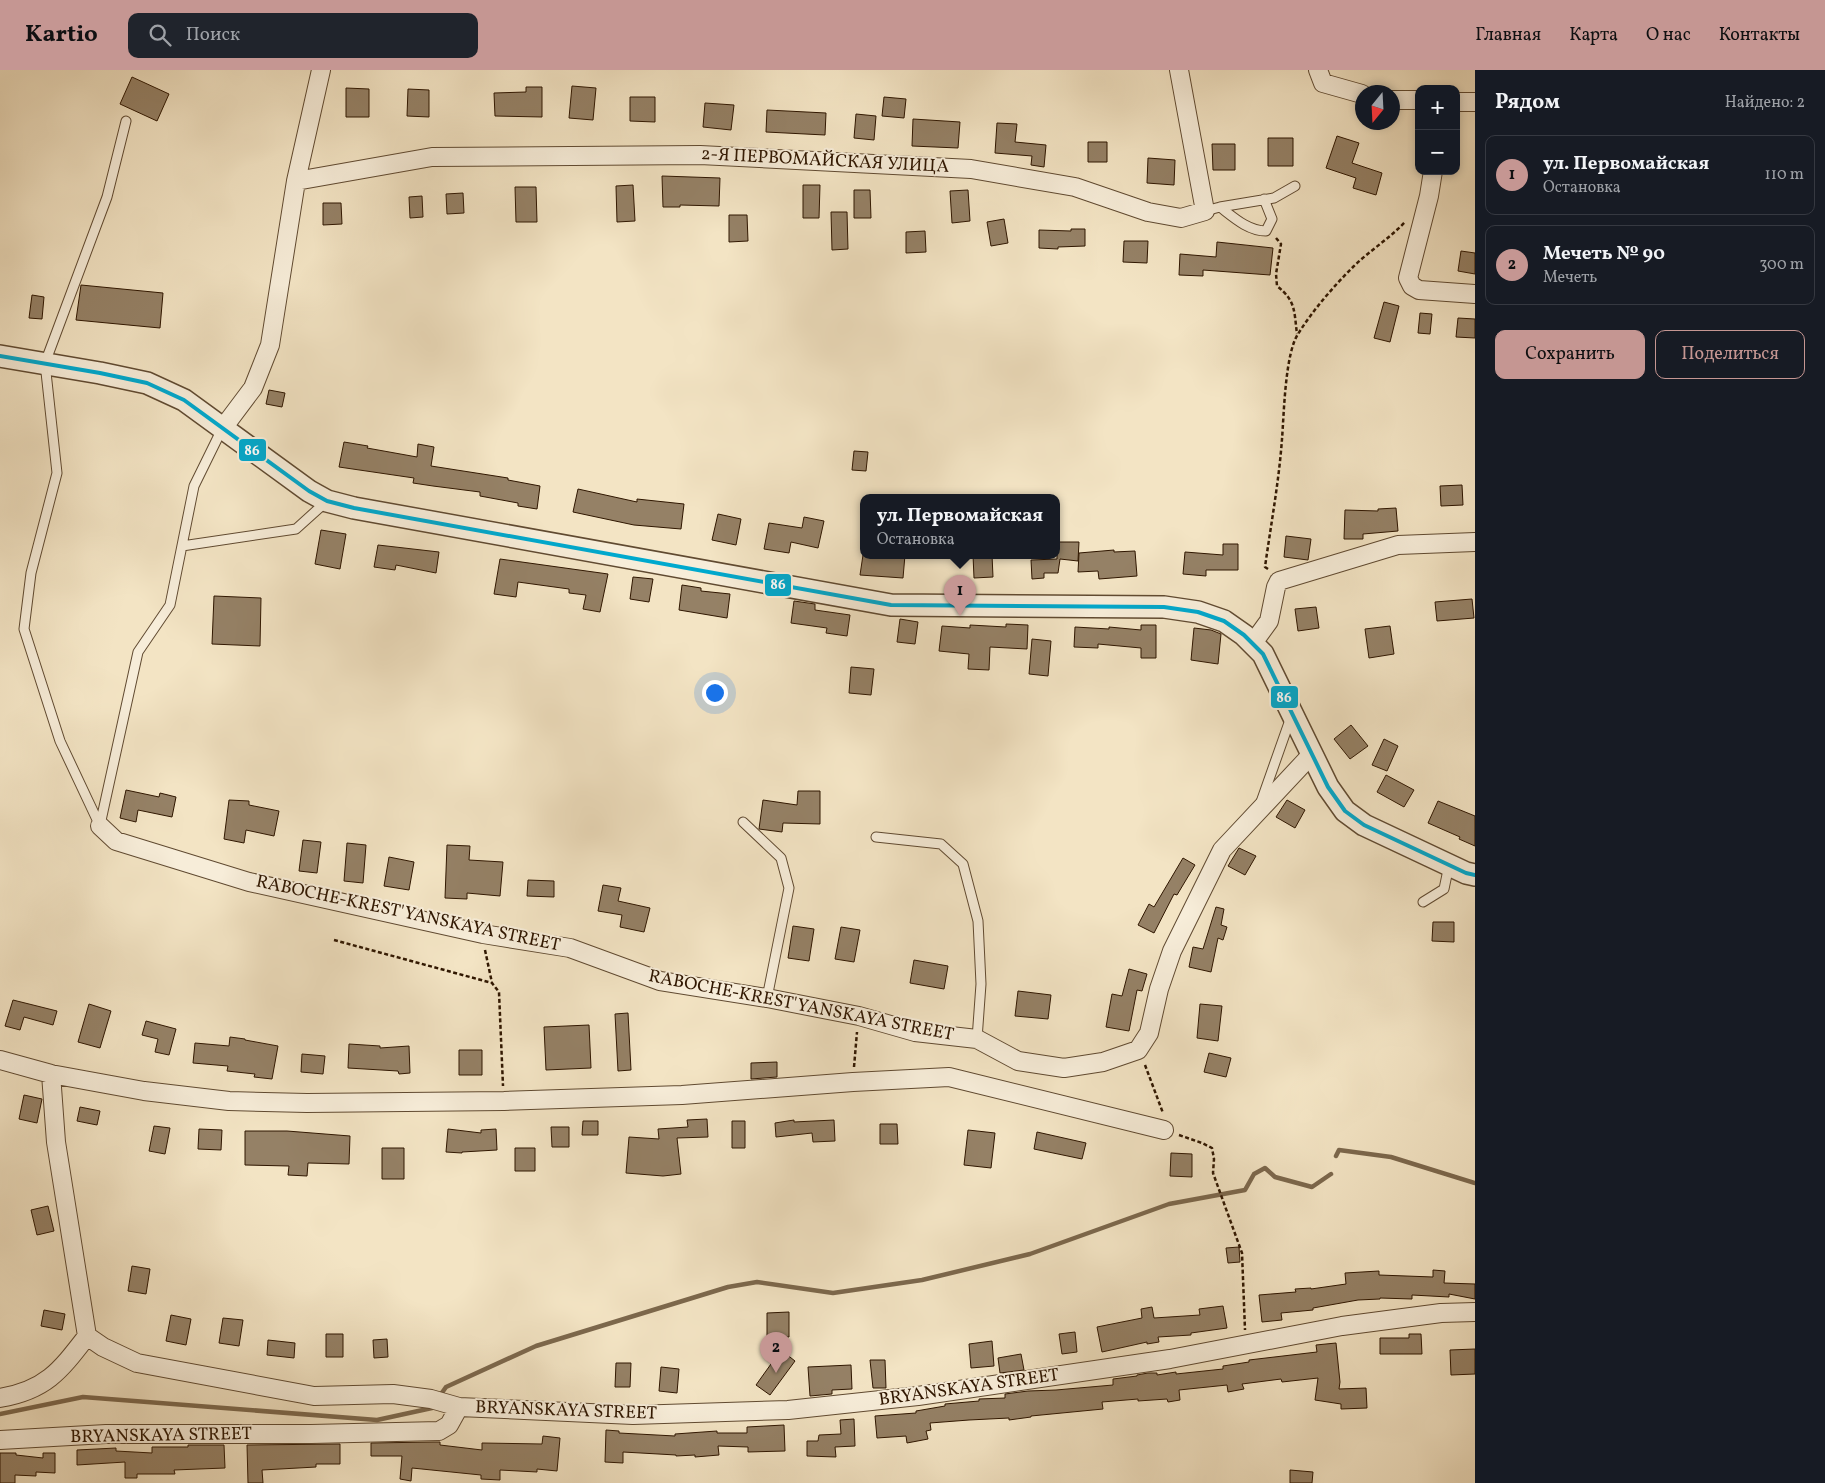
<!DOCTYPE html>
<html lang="ru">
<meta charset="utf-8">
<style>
body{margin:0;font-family:Vollkorn,serif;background:#20242c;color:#f1f3f6}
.controls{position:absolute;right:15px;top:15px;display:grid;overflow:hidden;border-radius:10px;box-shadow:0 2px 8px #0003}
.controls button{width:45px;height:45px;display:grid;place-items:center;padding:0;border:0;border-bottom:1px solid #363941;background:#171b24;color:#f1f3f6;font:25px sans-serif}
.compass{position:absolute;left:1355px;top:15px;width:45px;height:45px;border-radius:50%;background:#171b24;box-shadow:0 2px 8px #0003;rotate:198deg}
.you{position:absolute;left:714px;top:622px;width:18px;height:18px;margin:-12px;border:4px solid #fff;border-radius:50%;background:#1a73e8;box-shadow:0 0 0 8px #1a73e833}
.badge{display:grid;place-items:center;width:32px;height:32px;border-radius:50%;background:#c59692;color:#111;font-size:16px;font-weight:700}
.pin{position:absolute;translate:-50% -41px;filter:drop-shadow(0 1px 2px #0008)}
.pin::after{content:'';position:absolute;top:26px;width:18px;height:15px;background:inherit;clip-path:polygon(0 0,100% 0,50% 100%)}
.popup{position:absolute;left:860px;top:424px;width:200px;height:65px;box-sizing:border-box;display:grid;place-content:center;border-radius:10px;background:#171b24;filter:drop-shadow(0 1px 4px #0005);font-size:16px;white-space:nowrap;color:#9ea1a6}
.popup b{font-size:19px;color:#f1f3f6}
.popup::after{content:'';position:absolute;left:50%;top:100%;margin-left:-10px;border:10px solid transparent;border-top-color:#171b24}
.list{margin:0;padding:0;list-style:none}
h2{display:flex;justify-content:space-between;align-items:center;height:65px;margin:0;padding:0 20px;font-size:21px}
h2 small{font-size:16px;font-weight:400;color:#9ea1a6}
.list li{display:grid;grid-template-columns:32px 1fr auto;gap:15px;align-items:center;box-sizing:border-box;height:80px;margin:0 10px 10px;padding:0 10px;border:1px solid #363941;border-radius:10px}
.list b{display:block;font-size:19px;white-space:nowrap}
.list p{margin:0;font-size:16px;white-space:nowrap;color:#9ea1a6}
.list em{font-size:16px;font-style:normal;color:#9ea1a6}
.actions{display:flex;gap:10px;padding:15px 20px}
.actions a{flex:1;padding:11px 0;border:1px solid #c59692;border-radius:10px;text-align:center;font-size:18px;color:#c59692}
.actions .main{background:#c59692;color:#111}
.icon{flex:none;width:28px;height:28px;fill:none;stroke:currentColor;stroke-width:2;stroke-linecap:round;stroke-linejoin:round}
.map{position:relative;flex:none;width:1475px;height:1413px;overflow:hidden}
header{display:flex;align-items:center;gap:30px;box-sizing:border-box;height:70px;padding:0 25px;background:#c59692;color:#111}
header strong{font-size:24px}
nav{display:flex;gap:28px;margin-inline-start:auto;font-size:18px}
.search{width:350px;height:45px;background:#20242c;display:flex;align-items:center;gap:12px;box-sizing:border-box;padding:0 18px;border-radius:10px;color:#9ea1a6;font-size:19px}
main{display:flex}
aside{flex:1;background:#171b24}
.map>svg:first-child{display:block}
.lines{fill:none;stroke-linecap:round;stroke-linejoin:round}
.stream{stroke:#7c684d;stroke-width:4.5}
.building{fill:#958166;stroke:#2f1600}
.service-casing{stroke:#604a31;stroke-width:11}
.minor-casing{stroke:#604a31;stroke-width:20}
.tertiary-casing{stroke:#604a31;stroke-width:24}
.path{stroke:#2f1600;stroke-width:2.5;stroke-dasharray:4 2.5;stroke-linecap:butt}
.service{stroke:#f7edd9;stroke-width:9}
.minor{stroke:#f7edd9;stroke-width:18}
.tertiary{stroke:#f7edd9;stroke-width:21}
.bus-1-casing{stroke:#f7edd9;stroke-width:8}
.bus-1{stroke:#00a9ce;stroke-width:4}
.labels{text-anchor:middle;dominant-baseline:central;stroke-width:4;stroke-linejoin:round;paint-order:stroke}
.street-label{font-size:18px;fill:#2f1600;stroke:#f7edd9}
.line-badge{stroke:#f7edd9;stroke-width:2}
.badge-label{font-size:14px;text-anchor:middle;font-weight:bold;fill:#fff}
</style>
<header>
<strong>Kartio</strong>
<div class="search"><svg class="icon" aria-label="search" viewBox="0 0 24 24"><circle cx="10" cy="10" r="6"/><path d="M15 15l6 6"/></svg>Поиск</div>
<nav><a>Главная</a><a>Карта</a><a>О нас</a><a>Контакты</a></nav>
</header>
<main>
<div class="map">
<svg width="1475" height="1413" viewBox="0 0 1475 1413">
<rect width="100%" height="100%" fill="#f3e4c4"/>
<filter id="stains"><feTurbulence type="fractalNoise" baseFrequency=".004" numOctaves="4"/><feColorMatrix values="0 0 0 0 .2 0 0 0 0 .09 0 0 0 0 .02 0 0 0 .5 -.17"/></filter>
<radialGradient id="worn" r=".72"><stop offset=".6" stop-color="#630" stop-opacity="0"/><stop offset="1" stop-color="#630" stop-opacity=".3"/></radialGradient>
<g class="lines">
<path class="stream" d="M1336 1086 1339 1080 1391 1087 1475 1113
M439 1327 446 1317 536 1276 728 1217 757 1212 833 1223 922 1210 1030 1184 1169 1134 1245 1120 1254 1104 1265 1098 1275 1107 1312 1117 1331 1104
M0 1344 83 1327 377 1350 432 1338 434 1336"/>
</g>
<path class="building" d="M132 7 169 24 157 51 120 34Z
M572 16 596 18 593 50 569 48Z
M526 17H542V47L495 46 494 23 526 22Z
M346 18 369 19V47H346Z
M408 19 429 20V47L407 46Z
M630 27H655V52L630 51Z
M884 27 906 29 904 48 882 46Z
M705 33 734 35 731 60 703 57Z
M767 40 826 43 825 65 766 62Z
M856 44 876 46 874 70 854 68Z
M913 49 960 52 958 78 912 76Z
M997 53 1017 54 1015 72 1046 75 1044 97 1031 95 1032 86 995 83Z
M1337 66 1359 73 1352 93 1382 103 1376 125 1353 118 1356 108 1326 98Z
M1268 68H1293V96H1268Z
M1088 72H1107V92H1088Z
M1212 74H1235V100H1213Z
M1148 88 1175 90 1174 115 1147 113Z
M662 106 720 108 719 136 680 135V137H663Z
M633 115 635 151 617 152 616 116Z
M803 115H820L819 148H803Z
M515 117H536L537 152H516Z
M854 120H870L871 148H854Z
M968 120 970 151 952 153 950 121Z
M463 123 464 143 447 144 446 124Z
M422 126 423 147 410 148 409 127Z
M323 133H341L342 154 323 155Z
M831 142H847L848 179 832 180Z
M729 145H747L748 171 729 172Z
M1004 149 1008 173 991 176 987 152Z
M1071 159H1085V176L1058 177V179L1039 178V160L1071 161Z
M925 161 926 182 906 183V162Z
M1124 171H1148L1147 193 1123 192Z
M1217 172 1273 178 1270 205 1203 200V206L1179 205 1180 184 1216 187Z
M1461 181 1475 183V204L1458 201Z
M81 215 163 223 160 258 76 250Z
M32 225 44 227 42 249 29 248Z
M1384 232 1399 236 1390 272 1374 268Z
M1420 243 1432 244 1430 264 1418 263Z
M1458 248 1475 249V268L1456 267Z
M269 320 285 323 282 337 266 334Z
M344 372 368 376 367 378 417 387 418 374 434 377 431 396 508 408V410L540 416 537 439 518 436V433L480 426V422L433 416 413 413 414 408 339 397Z
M854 381 868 382 866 401 852 400Z
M1462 415 1463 435 1441 436 1440 416Z
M578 419 637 432V429L684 434 681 459 634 455 573 442Z
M1396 438 1398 461 1363 464V469H1344L1345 440 1378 441V439Z
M718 444 741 449 736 475 712 470Z
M804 447 824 451 818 478 791 472 789 483 764 479 769 453 802 458Z
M321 460 346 464 340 499 315 494Z
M1286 466 1311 469 1308 490 1284 487Z
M1057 472H1079L1078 491 1060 489 1058 503H1044V508L1032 509 1031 490 1057 489Z
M1223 474H1238V500H1206V506L1183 504 1185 482 1223 485Z
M378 475 439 482 436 503 396 495 395 500 374 497Z
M1114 480V482L1135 481 1137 506 1099 509 1098 501 1078 502 1079 483Z
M863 485H905L903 508 860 505Z
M973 485H992L993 507 974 508Z
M500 489 608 504 600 542 583 539 586 525 569 523V519L518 512 516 527 494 524Z
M633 507 653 509 649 532 630 529Z
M682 515 701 518V521L730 524 727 548 679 540Z
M214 526 261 528 260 576 212 574Z
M1472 529 1474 548 1437 551 1435 532Z
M794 531 815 534V540L850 545 847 566 826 563 827 558 791 553Z
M1316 537 1319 558 1298 561 1295 539Z
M900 549 918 552 915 574 897 572Z
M1006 554 1028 555 1027 579 990 577 989 600 968 599 969 584 939 581 942 556 970 558V555L1006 557Z
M1141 555H1156V588H1141V578L1098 574V578L1074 577 1075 557 1109 559V557L1141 560Z
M1390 556 1394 584 1369 588 1365 559Z
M1194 558 1211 560 1221 564 1218 594 1191 590Z
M1032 569 1051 571 1048 606 1029 604Z
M851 597 874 599 871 625 849 623Z
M1351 655 1368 676 1350 689 1334 669Z
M1384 669 1398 676 1387 701 1372 695Z
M1386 705 1414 720 1404 737 1377 722Z
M126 720 159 727 160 723 176 727 172 747 138 740 136 752 120 748Z
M798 721H820V754L783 753 782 762 759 759 763 730 797 735Z
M229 730 249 731V735L279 741 274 766 246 760 244 773 224 769Z
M1287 730 1305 740 1295 758 1276 747Z
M1438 731 1475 746V776L1459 769 1460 767 1428 753Z
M303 770 321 772 317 803 299 801Z
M347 773 366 775 363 813 344 811Z
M447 775 470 776 469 790 503 792 500 826 467 823V829L445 828Z
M1239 778 1256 786 1245 805 1228 796Z
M389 787 414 792 409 820 384 816Z
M1183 788 1195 795 1177 825 1174 824 1154 863 1138 855 1149 834 1154 837Z
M528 810 554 811V827L527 826Z
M603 815 621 818 618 831 650 838 644 862 620 857 622 845 598 841Z
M1216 837 1224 839 1221 855 1227 857 1223 870 1218 868 1211 902 1189 897 1193 877 1203 879Z
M1433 852H1454V872L1432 871Z
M793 856 814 859 809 891 788 888Z
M841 857 860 860 854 892 835 889Z
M914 890 948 896 944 919 910 913Z
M1129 899 1147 904 1142 921 1137 920 1129 961 1106 957 1112 924 1122 926Z
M1018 921 1051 925 1048 949 1015 946Z
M13 930 57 941 53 955 24 947 20 960 5 956Z
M89 934 111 941 100 978 78 972Z
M1200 934 1222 936 1218 971 1197 968Z
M628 943 631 1000 618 1001 615 944Z
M146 951 176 959 169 985 155 982 158 969 142 965Z
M589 955 591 998 546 1000 544 957Z
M230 967 245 969V970L278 976 272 1009 254 1007 255 1004 227 1001 228 996 193 993 195 973 229 976Z
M349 974 380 976V978L409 976 410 1003 399 1004 398 1001 348 998Z
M459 980H482V1005H459Z
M1209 983 1231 988 1226 1007 1204 1002Z
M302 984 325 986 323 1004 301 1002Z
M777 992V1007L751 1009V993Z
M24 1025 42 1029 37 1053 19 1049Z
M80 1037 100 1041 97 1055 77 1051Z
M707 1049 708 1067 677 1068 681 1104 663 1106 626 1103 629 1067 659 1069 658 1059 688 1057 687 1050Z
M794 1050V1052L834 1050 835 1071 813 1072 812 1063 776 1067 775 1053Z
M583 1051H598V1065H582Z
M732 1051H745V1078H732Z
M880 1054H897L898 1074H880Z
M154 1056 170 1058 165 1084 149 1081Z
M551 1057H569V1077H552Z
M199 1059 222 1060 221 1080 198 1079Z
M448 1059 481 1063V1060L496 1059 497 1080 462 1082V1083L446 1082Z
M968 1060 995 1063 991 1098 964 1095Z
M245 1061H287L350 1066 349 1094 308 1093 307 1106 288 1105 289 1096 245 1095Z
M1037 1062 1086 1073 1082 1089 1034 1079Z
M382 1078H404V1109H382Z
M515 1078H535V1101H515Z
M1171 1083 1192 1084V1107L1170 1106Z
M48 1136 54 1161 37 1165 31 1140Z
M1239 1177 1240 1192 1228 1193 1226 1178Z
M132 1196 150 1199 146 1224 128 1221Z
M1433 1200 1445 1201 1444 1213 1475 1214V1229L1449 1224V1227L1412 1225V1229L1380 1228V1229L1358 1230 1313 1238V1240L1281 1243 1282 1250 1262 1252 1259 1225 1296 1222 1295 1219 1311 1218V1219L1346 1214 1345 1203 1379 1201V1205L1433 1207Z
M1223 1236 1227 1258 1191 1263V1265L1158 1267 1159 1272 1147 1274V1272L1102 1282 1097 1257 1142 1248 1141 1239 1152 1237 1154 1248 1200 1245 1199 1239Z
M44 1240 65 1244 62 1260 41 1256Z
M789 1242V1267H767V1243Z
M171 1245 191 1249 186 1275 166 1271Z
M223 1248 243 1250 239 1276 219 1273Z
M1075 1262 1077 1282 1062 1284 1059 1264Z
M326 1264H343V1287H326Z
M1409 1264H1421L1422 1284H1380V1268H1409Z
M387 1269 388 1287 374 1288 373 1270Z
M268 1270 295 1273 294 1288 267 1285Z
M992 1271 994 1296 971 1298 969 1274Z
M1336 1273 1340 1312 1339 1319 1366 1318 1367 1338 1341 1339V1334L1315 1330 1318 1308 1282 1312 1281 1309 1242 1314 1244 1319 1228 1322 1227 1315 1179 1320 1180 1330 1168 1332 1167 1329 1138 1331V1329L1102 1332 1103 1339 1031 1346V1347L1009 1350V1348L969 1350 930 1353 931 1360 926 1361 928 1369 907 1373 906 1366 877 1368 875 1346 916 1343V1341L945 1336V1334L979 1331V1329L1005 1328V1324L1028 1321 1056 1320 1113 1315V1309L1137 1306V1305L1148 1303H1157V1305L1176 1302V1304L1223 1299V1296L1249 1292V1290L1317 1282 1316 1275Z
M1475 1279V1304L1451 1305 1450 1280Z
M781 1280 795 1291 770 1325 756 1315Z
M1021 1284 1024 1300 1000 1303 998 1288Z
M870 1290H885L886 1318H873Z
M616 1293H631L630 1317H615Z
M851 1295 852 1319 832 1320V1324L810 1326 808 1297Z
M661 1297 679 1299 677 1323 659 1321Z
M854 1349 855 1376 835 1377 836 1387 807 1386V1371H818L819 1365 841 1364 840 1350Z
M784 1355 785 1381 748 1382V1377L718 1376 719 1385 695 1387V1385L676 1386V1385L623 1382V1393L605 1392 606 1360 619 1361V1363L675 1366V1364L717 1361V1363H747V1357Z
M543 1366 560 1368 557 1401 537 1399V1402L500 1400V1410L481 1409V1405L412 1398 411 1411 400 1409 402 1386H371V1373L433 1372H440V1375L482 1380V1373L542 1374Z
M340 1374V1394H316V1397L262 1400 263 1413H248L247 1375Z
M188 1375H224L225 1398 174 1400 175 1404H137V1408H125V1392L77 1395V1380L116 1378V1381L152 1383V1377H188Z
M0 1383H16V1385L43 1388V1383H55V1403L36 1402V1406L15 1405V1413H0Z
M1290 1400 1313 1402 1312 1413H1290Z"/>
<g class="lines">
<g class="service-casing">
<path id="service" d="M1220 137C1233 147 1248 161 1266 161L1272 149 1264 129
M1205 141 1220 137 1274 128 1295 116
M182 476 296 459 327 431
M1261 732 1291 647
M743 752 781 788 789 818 767 928
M100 755 138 582 170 535 194 416 222 359
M100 756 60 671 24 559 31 503 57 403 45 293 107 127 126 51
M876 767 941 774 963 794 978 851 981 914 977 969
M1423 832 1444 819 1449 795"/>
</g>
<g class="minor-casing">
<path id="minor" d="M1318 0 1323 13 1362 24
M1392 30H1419
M1456 32H1475
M1433 101 1429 126 1408 208 1412 216 1419 220 1475 224
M296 111 432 87 700 85 971 99 1075 117 1148 142 1181 148 1205 141 1179 0
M223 358 253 318 270 275 296 111 321 0
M1253 573 1269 551 1276 517 1279 511 1398 475 1475 472
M100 756 116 771 249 812 483 864 570 878 660 911 767 928 859 946 915 962 977 969 1018 991 1064 998 1103 992 1138 980 1149 963 1159 919 1172 881 1222 780 1312 684
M0 990 51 1004 144 1021 229 1031 307 1033 504 1031 682 1025 853 1012 949 1007 1164 1060
M51 1004 56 1072 87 1266
M0 1328C46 1320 60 1301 87 1266L103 1277 137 1293 314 1326 393 1324 431 1329 459 1337 633 1345 788 1340 918 1326 1170 1289 1342 1256 1441 1243 1475 1242
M0 1370 106 1364H311L439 1361 449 1355 459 1337"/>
</g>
<g class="tertiary-casing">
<path id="tertiary" d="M0 286 100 303 147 313 184 330 309 421 327 431 354 438 891 535 1164 537 1198 542 1224 551 1244 565 1263 584 1328 717 1345 741 1364 755 1466 803 1475 805"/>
</g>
<path class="path" d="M1276 168 1281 174 1276 204 1277 216C1296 231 1294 241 1297 264
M1268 499 1265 497C1271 454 1279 411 1282 369 1284 344 1285 284 1298 264 1313 240 1333 217 1353 197 1369 181 1389 169 1405 152
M334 870 492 913
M485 880 492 913 499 922 503 1016
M1145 995 1163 1043
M854 997 857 962
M1179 1065 1202 1073 1212 1078 1214 1089 1213 1103 1242 1183 1245 1260"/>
<use href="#service" class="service"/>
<use href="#minor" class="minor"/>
<use href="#tertiary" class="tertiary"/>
<g class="bus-1-casing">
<path id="bus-1" d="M0 286 100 303 147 313 184 330 309 421 327 431 354 438 891 535 1164 537 1198 542 1224 551 1244 565 1263 584 1328 717 1345 741 1364 755 1466 803 1475 805"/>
</g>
<use href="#bus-1" class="bus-1"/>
</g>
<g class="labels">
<g class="street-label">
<text transform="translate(825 91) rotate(3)">2-Я ПЕРВОМАЙСКАЯ УЛИЦА</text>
<text transform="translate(408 844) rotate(12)">RABOCHE-KREST'YANSKAYA STREET</text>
<text transform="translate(801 936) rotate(11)">RABOCHE-KREST'YANSKAYA STREET</text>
<text transform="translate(969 1318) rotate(-8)">BRYANSKAYA STREET</text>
<text transform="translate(566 1341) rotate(2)">BRYANSKAYA STREET</text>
<text transform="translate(161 1366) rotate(-1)">BRYANSKAYA STREET</text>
</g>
</g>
<g class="line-badge">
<rect x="238" y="368" width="29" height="24" rx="5" fill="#00a9ce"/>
<rect x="764" y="503" width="28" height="24" rx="5" fill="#00a9ce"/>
<rect x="1270" y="615" width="29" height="24" rx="5" fill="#00a9ce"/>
</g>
<g class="badge-label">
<text x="252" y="385">86</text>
<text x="778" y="519">86</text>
<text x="1284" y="632">86</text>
</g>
<rect width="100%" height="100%" filter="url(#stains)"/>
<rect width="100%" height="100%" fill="url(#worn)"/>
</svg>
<div class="controls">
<button>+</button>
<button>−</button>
</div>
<svg class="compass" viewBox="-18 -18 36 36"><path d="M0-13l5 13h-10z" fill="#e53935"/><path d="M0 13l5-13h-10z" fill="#9ea1a6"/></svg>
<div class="you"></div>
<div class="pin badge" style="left:960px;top:546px">1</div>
<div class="popup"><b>ул. Первомайская</b>Остановка</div>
<div class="pin badge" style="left:776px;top:1303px">2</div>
</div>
<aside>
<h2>Рядом<small>Найдено: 2</small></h2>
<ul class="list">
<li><span class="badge">1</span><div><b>ул. Первомайская</b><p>Остановка</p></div><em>110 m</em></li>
<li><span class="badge">2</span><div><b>Мечеть № 90</b><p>Мечеть</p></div><em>300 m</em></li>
</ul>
<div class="actions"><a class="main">Сохранить</a><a>Поделиться</a></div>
</aside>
</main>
